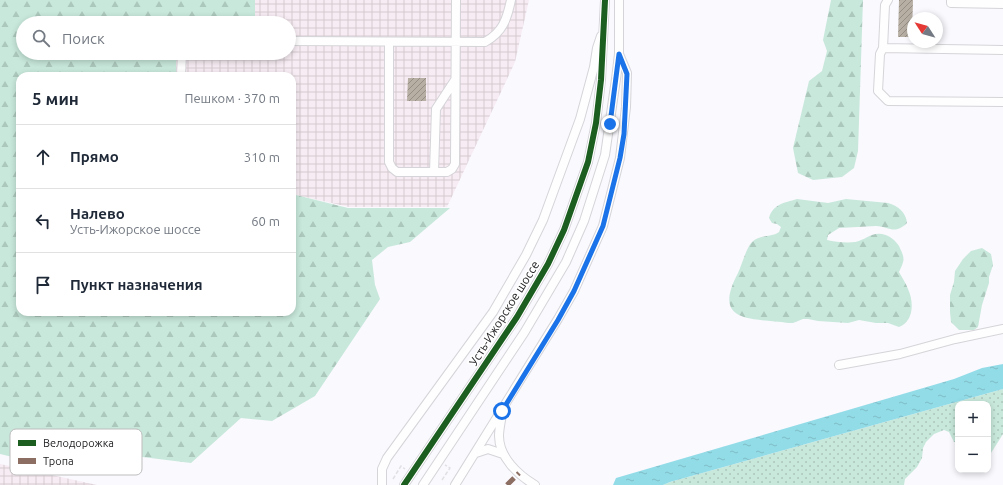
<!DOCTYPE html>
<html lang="ru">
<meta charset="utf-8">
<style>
body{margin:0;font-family:Ubuntu,sans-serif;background:#f6f6f7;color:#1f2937}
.controls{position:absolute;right:12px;bottom:12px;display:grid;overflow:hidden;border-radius:8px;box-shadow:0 2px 6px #0003}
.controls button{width:36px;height:36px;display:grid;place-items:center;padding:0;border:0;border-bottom:1px solid #e0e1e3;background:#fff;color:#1f2937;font:20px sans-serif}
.compass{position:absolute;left:907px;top:12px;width:36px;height:36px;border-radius:50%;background:#fff;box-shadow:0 2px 6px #0003;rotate:306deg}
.stop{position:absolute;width:12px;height:12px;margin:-9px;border:3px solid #1a73e8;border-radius:50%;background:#fff}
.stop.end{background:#1a73e8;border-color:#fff;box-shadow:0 1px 4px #0008}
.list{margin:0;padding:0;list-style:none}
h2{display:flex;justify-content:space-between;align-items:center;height:52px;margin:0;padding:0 16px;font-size:17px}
h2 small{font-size:13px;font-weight:400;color:#747a83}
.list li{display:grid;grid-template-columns:26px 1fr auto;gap:12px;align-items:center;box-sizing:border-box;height:64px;padding:0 16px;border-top:1px solid #e0e1e3}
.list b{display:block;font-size:15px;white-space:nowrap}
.list p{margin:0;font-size:13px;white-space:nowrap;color:#747a83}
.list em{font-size:13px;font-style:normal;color:#747a83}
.icon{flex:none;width:22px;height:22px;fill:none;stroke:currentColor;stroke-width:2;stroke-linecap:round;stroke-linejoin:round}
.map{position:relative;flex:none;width:1003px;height:485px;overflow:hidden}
.search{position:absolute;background:#fff;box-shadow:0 2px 6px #0003;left:16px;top:16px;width:280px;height:44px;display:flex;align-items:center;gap:10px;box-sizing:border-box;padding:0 14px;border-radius:22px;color:#747a83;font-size:15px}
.panel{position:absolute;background:#fff;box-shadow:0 2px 6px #0003;left:16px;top:72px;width:280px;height:244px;border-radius:12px}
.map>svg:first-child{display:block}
.industrial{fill:url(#industrial-grid)}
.grass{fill:url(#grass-dots)}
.forest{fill:url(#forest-firs)}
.water{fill:url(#water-ripples)}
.building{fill:url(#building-hatch)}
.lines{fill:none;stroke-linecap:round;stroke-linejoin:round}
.minor-casing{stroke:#d5d4d8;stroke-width:10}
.path{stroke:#e1e1e3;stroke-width:1.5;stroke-dasharray:4 2;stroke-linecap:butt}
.minor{stroke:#fefeff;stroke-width:8}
.quiet{stroke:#8d6e63;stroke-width:5;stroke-dasharray:10 5;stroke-linecap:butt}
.cycleway-casing{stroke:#fff;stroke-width:8}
.cycleway{stroke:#1b5e20;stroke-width:6}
.route{stroke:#1a73e8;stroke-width:5}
.labels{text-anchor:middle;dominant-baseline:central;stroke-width:3.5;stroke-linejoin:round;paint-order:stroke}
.street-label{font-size:12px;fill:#222225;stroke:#fff}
.key{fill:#fff;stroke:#bdbdbe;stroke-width:1}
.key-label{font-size:11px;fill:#222225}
</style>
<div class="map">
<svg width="1003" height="485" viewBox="0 0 1003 485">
<defs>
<pattern id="industrial-grid" width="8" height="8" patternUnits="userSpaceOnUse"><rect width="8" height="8" fill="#f7ecf3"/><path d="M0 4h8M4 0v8" fill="none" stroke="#d3cad0"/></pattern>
<pattern id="grass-dots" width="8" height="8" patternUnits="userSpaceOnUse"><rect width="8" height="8" fill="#c8e8db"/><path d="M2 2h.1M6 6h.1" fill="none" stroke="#acc7bc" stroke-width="1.8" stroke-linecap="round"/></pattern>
<pattern id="forest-firs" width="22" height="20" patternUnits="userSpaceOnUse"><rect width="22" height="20" fill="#c8e8db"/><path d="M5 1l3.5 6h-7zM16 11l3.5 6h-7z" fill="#acc7bc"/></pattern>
<pattern id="water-ripples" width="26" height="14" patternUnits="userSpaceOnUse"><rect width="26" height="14" fill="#92dce8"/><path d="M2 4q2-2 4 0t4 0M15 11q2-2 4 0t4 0" fill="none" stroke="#7ebcc7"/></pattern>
<pattern id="building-hatch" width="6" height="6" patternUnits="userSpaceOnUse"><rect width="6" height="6" fill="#b7afa4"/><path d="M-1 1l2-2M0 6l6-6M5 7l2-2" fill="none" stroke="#948e85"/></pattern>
</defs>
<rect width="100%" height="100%" fill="#faf9fe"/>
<path class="industrial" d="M255 0H529L515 62 447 207H349L292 194V76H176V53H289V23H203L255 20Z
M0 464 34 471 97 485H0Z"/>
<path class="grass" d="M1003 389V434L991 453H988V404H958V442H954L949 432 944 430 934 434 926 442 923 448 922 458 917 467 905 479 904 485H663L670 482Z"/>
<path class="forest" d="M0 0H255V20L203 23H23V53H176V76H20V312H292V194L348 208H450L410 242 388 247 372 260 375 285 380 299 315 396 272 421 241 418 191 463 118 454 85 474 0 454Z
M831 0H863L858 151 854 168 842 177 813 180 798 173 793 148 809 81 822 71 827 51 823 40Z
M797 199 828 203 846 199 888 203C898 206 906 212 907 223 894 235 890 227 876 226L839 228 828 235 827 240C835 242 847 243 855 242 861 241 867 237 872 235 883 231 893 237 899 246 905 259 905 259 899 272 902 278 906 283 908 289 914 302 914 321 899 327L888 323H876L859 320 848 323 818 321 808 319H803L793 323H788C752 318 711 324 738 273 742 265 746 248 752 242 760 234 771 238 779 232L781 227 777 224 772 223 769 218C773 204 784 203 797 199Z
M982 248 991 254 993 265 989 277V283L982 305 978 327 974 330H959L951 322 950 312V295L954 282 955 271 963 259 971 251Z"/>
<path class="water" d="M1003 364V389L670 482 663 485H613L616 478 954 379 982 368Z"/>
<path class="building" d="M899 0H913L912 37H898Z
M408 78H426V101H407Z"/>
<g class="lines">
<g class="minor-casing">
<path id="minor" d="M951 0V3L1003 4
M289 41 485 42C503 32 507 19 511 0
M389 42V162L392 168 397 172H447L452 169 455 164 456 0
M883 48 885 5 888 0
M1003 50 883 48 880 54 878 91 888 101 1003 102
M181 76 182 53
M434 172 436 109 455 80
M839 365 900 354 955 339 1003 329
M502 414C501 421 499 429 499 436 499 457 518 475 535 485
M476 453 488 449 503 454
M382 485V469L387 458 493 312 526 255 543 220 580 119 594 67 597 48 601 36
M404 485 517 317 548 264 564 230 588 162 596 123 601 80 605 0
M423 485 524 333 566 262 584 221 605 155 616 79 619 54V0
M455 485 558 319 574 291 603 226 620 158 626 107 627 73 619 54"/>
</g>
<path class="path" d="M393 479 401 466 405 469
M442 480 450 468 445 465"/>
<use href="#minor" class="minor"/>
<path class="quiet" d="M507 485 519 473"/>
<g class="cycleway-casing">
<path id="cycleway" d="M404 485 517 317 548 264 564 230 588 162 596 123 601 80 605 0"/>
</g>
<use href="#cycleway" class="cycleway"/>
</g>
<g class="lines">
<path class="route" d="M502 411 558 320 574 291 603 226 620 158 624 134 627 74 619 54 610 124"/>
</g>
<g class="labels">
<g class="street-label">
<text transform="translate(504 313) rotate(-58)">Усть-Ижорское шоссе</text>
</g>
</g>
<rect x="10" y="429" width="132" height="46" rx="6" class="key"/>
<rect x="18" y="440" width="18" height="6" fill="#1b5e20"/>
<rect x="18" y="458" width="18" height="6" fill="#8d6e63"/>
<g class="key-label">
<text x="43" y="447">Велодорожка</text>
<text x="43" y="465">Тропа</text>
</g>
</svg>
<div class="controls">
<button>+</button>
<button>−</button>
</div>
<svg class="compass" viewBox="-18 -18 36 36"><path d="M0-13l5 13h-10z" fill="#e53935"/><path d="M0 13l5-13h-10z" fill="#747a83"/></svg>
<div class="stop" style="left:502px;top:411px"></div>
<div class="stop end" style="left:610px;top:124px"></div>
<div class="search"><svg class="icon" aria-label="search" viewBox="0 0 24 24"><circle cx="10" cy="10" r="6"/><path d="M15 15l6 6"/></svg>Поиск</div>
<section class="panel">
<h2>5 мин<small>Пешком · 370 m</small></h2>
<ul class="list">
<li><svg class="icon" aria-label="ahead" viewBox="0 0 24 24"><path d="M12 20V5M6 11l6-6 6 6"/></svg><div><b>Прямо</b></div><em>310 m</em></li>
<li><svg class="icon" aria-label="left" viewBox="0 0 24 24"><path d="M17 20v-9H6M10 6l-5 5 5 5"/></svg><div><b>Налево</b><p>Усть-Ижорское шоссе</p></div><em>60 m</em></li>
<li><svg class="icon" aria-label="arrive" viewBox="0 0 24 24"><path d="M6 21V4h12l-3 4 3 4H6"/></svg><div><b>Пункт назначения</b></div></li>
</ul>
</section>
</div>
